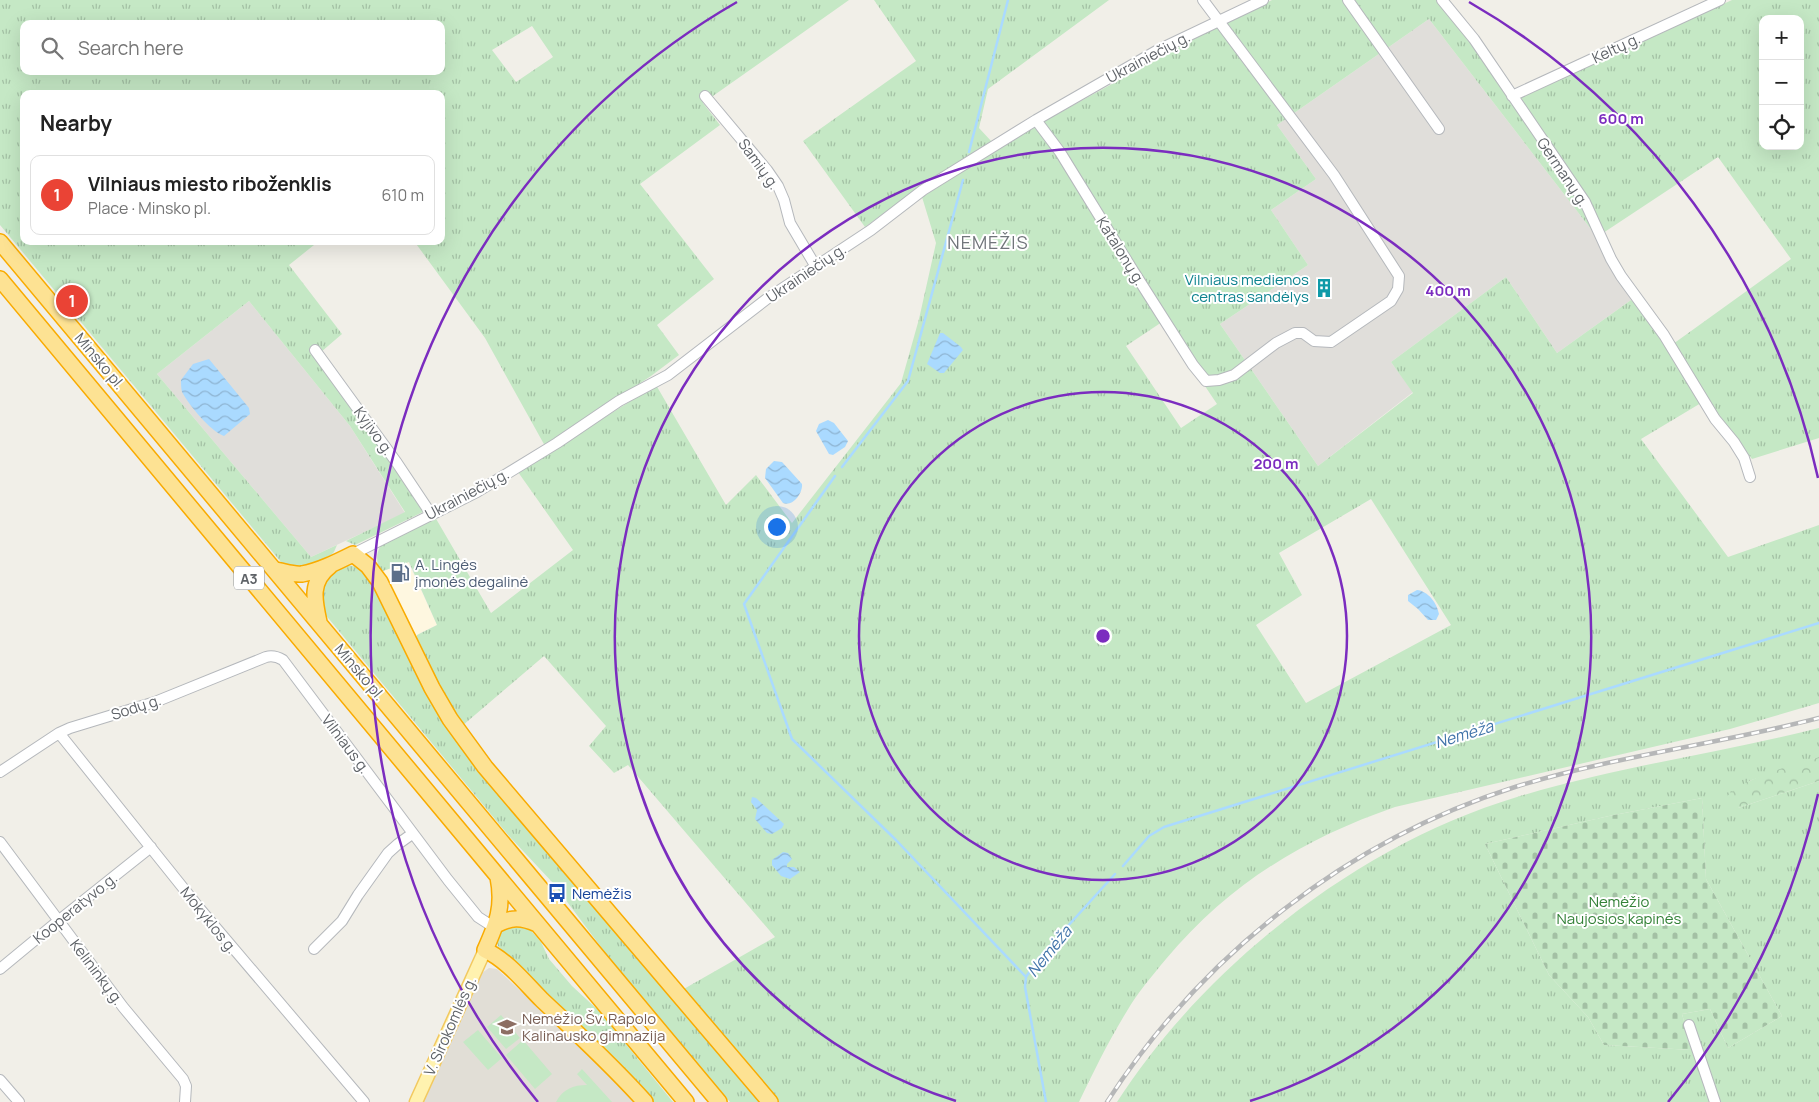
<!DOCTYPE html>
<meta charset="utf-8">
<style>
body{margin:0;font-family:Manrope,sans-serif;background:#f6f6f6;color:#222}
.controls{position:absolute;right:15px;top:15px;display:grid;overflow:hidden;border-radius:10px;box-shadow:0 5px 20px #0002}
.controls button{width:45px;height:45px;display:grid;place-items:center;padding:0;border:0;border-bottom:1px solid #e0e0e0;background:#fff;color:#222;font:25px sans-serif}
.you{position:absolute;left:776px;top:526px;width:18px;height:18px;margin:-12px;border:4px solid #fff;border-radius:50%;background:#1a73e8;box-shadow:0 0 0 8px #1a73e833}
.badge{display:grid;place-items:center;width:32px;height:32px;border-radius:50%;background:#ea4335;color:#fff;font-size:16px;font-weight:700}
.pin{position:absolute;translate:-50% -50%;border:2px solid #fff;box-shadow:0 1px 5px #0006}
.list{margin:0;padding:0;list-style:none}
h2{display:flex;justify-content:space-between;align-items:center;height:65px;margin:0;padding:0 20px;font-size:21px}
h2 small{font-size:16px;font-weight:400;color:#767676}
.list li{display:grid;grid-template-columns:32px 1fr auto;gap:15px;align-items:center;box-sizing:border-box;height:80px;margin:0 10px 10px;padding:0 10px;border:1px solid #e0e0e0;border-radius:10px}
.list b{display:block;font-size:19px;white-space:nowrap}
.list p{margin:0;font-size:16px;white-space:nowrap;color:#767676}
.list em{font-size:16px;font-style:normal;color:#767676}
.icon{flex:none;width:28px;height:28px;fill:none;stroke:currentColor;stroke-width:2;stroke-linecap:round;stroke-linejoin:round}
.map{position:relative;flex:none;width:1819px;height:1102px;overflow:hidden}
.search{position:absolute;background:#fff;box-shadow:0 5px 20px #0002;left:20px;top:20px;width:425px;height:55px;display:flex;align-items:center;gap:12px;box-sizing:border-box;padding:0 18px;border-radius:10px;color:#767676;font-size:19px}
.panel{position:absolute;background:#fff;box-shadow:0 5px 20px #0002;left:20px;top:90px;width:425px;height:155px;border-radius:10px}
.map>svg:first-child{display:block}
.commercial{fill:#fef7e0}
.industrial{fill:#e0deda}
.education{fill:#e1ded6}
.grass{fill:url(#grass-tufts);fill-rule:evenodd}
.forest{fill:url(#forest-crowns)}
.cemetery{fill:url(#cemetery-stones)}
.pitch{fill:#c5e8c5}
.water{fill:url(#water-waves)}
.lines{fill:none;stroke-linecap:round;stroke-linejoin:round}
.stream{stroke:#aadaff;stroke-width:2.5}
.minor-casing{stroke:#b5b8bc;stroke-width:12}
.major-casing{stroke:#f2c960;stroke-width:15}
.highway-casing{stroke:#f9ab00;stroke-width:18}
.minor{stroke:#fff;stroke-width:10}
.major{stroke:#fff2af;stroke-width:12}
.highway{stroke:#fde293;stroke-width:15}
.rail-casing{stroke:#b6b7b8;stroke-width:4.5}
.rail{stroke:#fff;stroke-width:2.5;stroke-dasharray:8;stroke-linecap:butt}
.ring{fill:none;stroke:#7b2cbf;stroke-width:2.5}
.labels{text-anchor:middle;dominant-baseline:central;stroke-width:4;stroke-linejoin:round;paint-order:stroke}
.shield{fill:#fff;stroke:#8f9295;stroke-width:1}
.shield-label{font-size:14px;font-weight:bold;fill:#5f6368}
.street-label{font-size:15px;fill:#5f6368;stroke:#fff}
.culture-label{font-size:15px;fill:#0d838f;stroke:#fff;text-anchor:end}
.service-label{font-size:15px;fill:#4e5e75;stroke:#fff;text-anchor:start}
.transit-label{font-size:15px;fill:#164399;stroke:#fff;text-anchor:start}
.park-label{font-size:15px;fill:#348238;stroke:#fff}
.education-label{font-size:15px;fill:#785e54;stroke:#fff;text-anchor:start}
.water-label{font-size:16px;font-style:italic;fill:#4174aa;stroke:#fff}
.quarter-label{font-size:18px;letter-spacing:1px;fill:#70757a;stroke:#fff}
.centre{fill:#7b2cbf;stroke:#fff;stroke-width:2.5}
.ring-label{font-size:15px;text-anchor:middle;font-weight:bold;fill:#7b2cbf;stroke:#fff;stroke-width:4;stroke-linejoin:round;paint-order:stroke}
</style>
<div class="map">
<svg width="1819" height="1102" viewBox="0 0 1819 1102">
<defs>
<pattern id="grass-tufts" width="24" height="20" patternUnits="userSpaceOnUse" patternTransform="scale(1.25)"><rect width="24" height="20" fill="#c5e8c5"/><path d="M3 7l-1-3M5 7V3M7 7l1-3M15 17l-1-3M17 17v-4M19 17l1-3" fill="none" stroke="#a3c0a4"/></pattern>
<pattern id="forest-crowns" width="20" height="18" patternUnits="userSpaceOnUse" patternTransform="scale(1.25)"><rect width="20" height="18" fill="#c5e8c5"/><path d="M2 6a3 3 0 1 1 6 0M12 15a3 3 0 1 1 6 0" fill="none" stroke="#a3c0a4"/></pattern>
<pattern id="cemetery-stones" width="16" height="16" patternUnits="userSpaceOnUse" patternTransform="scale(1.25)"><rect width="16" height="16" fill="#c5e8c5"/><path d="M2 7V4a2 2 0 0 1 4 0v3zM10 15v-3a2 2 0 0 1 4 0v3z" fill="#a3c0a4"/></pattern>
<pattern id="water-waves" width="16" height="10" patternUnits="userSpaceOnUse" patternTransform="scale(1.25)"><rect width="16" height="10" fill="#aadaff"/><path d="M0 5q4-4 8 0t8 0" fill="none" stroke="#8eb4d2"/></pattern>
</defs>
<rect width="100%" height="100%" fill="#f1efe8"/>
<path class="commercial" d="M408 562 437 625 420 633 415 641 380 572Z"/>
<path class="industrial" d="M1429 19 1597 237 1631 300 1557 353 1506 277 1391 362 1413 392 1318 466 1220 324 1308 265 1271 210 1316 179 1277 125Z
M249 301 350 426 405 513 311 557 157 374Z"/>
<path class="education" d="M489 968 497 969 615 1079 636 1102H422L479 975Z"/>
<path class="grass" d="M0 0H849L703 103 720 125 640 184 714 279 657 325 679 355 651 376 545 446 485 338 414 241H441V94H24V241H319L289 265 342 334 314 358 361 420 425 511 355 545 346 541 405 512 350 426 249 301 157 374 311 557 337 545 334 552 331 555C313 563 300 575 281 562L0 225ZM24 24H441V71H24ZM532 26 553 57 516 82 492 50Z
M874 0H1109L988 89 979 128 992 142 924 184 865 227 803 141 916 61Z
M1272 0H1437L1456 21 1519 97 1732 0H1819V438L1752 459 1706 400 1641 439 1728 557 1819 525V703L1730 729 1395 807C1303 839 1229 884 1166 959 1152 976 1138 992 1127 1011 1109 1040 1094 1071 1079 1102H778L682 990 775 937 628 765 614 773 589 746 606 726 544 656 462 726 417 648 415 641 417 635 437 625 409 562 380 572C377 562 375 555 381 545L435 517 491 613 573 550 518 472 656 385 726 505 756 475 792 523 901 383 919 319 936 243 922 197 1048 119 1216 27ZM1429 19 1597 237 1718 157 1791 259 1673 344 1631 300 1557 353 1506 277 1391 362 1413 393 1318 466 1220 324 1308 265 1271 210 1316 179 1277 125ZM1763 19H1800V146H1763ZM1162 322 1217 404 1181 428 1126 346ZM1371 499 1451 625 1306 703 1256 625 1302 595 1279 553Z
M342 565 353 566 367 573 427 689 763 1102H730L607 955 553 883 509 836 324 613 321 583Z
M1819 728V757L1749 781 1738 808 1819 781V1102H1117C1206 964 1360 844 1517 797 1616 767 1719 753 1819 728ZM1702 798 1706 879 1782 1016 1728 1048 1710 1009 1682 1014 1692 1050 1604 1045 1588 1017 1549 975 1485 844 1609 816Z
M504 924 527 926 541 942 549 959 572 986 598 1010 673 1102H651L521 972 498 946C495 937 500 932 504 924Z"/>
<path class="forest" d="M1819 757V781L1738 808 1727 807 1724 801C1734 780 1796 764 1819 757Z"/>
<path class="cemetery" d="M1702 798 1706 879 1782 1016 1728 1048 1710 1009 1682 1014 1692 1050 1604 1045 1588 1017 1549 975 1485 844 1609 816Z"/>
<path class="pitch" d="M501 1015 520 1038 506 1049 487 1027Z
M478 1030 502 1058 488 1070 463 1042Z
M523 1040 552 1074 535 1089 506 1055Z
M582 1069 612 1102H556C563 1089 573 1085 587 1085L577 1074Z"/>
<path class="water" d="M940 333H943L961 347 963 350 944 373H940L927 364Z
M209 359 249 408 250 414 224 436C210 431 189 405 182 392 181 388 181 384 181 380L193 364Z
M828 420 834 423 848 441 845 447 833 455 829 454 816 431 819 424Z
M774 461 782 462 802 484C803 493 793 507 783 503L765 478 766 469Z
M1417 590C1428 591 1437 603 1439 614L1436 620H1428L1418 609 1408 601V595Z
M752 797 756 798 784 824 782 828 772 834 767 833 755 819 757 810 751 802Z
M783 852 788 853 792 859 787 864V867H794L800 872 790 879 781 876 772 865V860Z"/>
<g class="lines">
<path class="stream" d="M969 152 1008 0
M842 467 908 381 963 180
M835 476 744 604 792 739 896 840 1026 977
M1123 866 1149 836 1164 827 1819 623
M1046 1102 1025 987 1026 977 1038 959 1115 874"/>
<g class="minor-casing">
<path id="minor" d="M1348 0 1439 129
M1442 0 1474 39 1585 202 1611 259 1621 276 1664 335 1715 419 1734 442 1744 458 1750 477
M705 96 767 170 778 186 784 200 790 223 816 267
M1512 96 1720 0
M1036 120 1060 152 1132 269 1193 365 1206 381 1219 380 1234 375 1276 343 1295 333H1303L1314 341 1331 342 1391 301 1398 289 1399 276 1334 175 1203 0
M315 350 397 463 431 514
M353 554 477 492 557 443 619 401 668 375 768 298 871 230 923 190 1036 120 1158 50 1263 0
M59 733 200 909 364 1102
M0 772 59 733 70 728 155 702 266 657C273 655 278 657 283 660L448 880 478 917 495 928
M0 842 123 1007 183 1079 186 1086 185 1102
M314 949 342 921 358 895 388 853 398 844 412 834
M0 969 58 921 151 847
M1689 1025 1715 1102
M0 1080 19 1102"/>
</g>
<g class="major-casing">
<path id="major" d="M416 1102 485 950"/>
</g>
<g class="highway-casing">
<path id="highway" d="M0 242 719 1102
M0 279 686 1102
M275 570C283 571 293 575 302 574 319 571 337 562 353 554L368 566 380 582 432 688 450 719 485 767 770 1102
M319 622C314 600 310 581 330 566
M498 877C504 907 497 923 485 950 507 960 525 983 542 1000 577 1033 613 1066 645 1102
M496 925C511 917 521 917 537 924"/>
</g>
<use href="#minor" class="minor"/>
<use href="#major" class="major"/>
<use href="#highway" class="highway"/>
<g class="rail-casing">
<path id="rail" d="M1107 1102C1202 955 1348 840 1515 787 1615 756 1719 744 1819 718"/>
</g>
<use href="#rail" class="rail"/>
</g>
<g class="ring">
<circle cx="1103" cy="636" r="244"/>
<path d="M956 1101A488 488 0 1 1 1250 1101"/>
<path d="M1818 794A732 732 0 0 1 1668 1102M538 1102A732 732 0 0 1 737 2M1469 2A732 732 0 0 1 1818 478"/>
</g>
<defs>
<g id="building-bare" transform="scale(1.5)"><path d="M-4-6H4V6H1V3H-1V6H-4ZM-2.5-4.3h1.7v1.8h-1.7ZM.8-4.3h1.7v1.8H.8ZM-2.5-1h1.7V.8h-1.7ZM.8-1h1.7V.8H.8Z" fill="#0f9aa8" stroke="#fff" stroke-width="2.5" paint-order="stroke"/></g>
<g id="fuel-bare" transform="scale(1.5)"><path d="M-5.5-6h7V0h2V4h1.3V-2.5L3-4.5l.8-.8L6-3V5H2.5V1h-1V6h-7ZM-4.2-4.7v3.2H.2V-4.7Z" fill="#5c6f8a" stroke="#fff" stroke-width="2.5" paint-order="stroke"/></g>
<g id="bus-bare" transform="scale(1.5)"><path d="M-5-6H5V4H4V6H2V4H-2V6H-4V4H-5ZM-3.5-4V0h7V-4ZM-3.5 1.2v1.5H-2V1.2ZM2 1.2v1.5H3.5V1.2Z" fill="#1a4fb4" stroke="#fff" stroke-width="2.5" paint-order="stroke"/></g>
<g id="school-bare" transform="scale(1.5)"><path d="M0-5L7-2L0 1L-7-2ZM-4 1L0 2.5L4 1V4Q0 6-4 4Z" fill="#8d6e63" stroke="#fff" stroke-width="2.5" paint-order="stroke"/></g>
</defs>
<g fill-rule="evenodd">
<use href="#building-bare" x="1324" y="288"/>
<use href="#fuel-bare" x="400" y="573"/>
<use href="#bus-bare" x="557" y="893"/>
<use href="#school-bare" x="507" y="1027"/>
</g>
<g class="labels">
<rect class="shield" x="234" y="566.5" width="30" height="23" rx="4"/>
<g class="shield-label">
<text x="249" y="578">A3</text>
</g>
<g class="street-label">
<text transform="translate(1616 48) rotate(-25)">Keltų g.</text>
<text transform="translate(1148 57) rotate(-28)">Ukrainiečių g.</text>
<text transform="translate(759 164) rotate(54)">Samių g.</text>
<text transform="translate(1563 172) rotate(56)">Germanų g.</text>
<text transform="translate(1121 251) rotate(58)">Katalonų g.</text>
<text transform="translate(806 273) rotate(-34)">Ukrainiečių g.</text>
<text transform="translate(100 361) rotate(50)">Minsko pl.</text>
<text transform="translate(374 431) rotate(54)">Kyjivo g.</text>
<text transform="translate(467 494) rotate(-28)">Ukrainiečių g.</text>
<text transform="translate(360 672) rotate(50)">Minsko pl.</text>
<text transform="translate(136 707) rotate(-18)">Sodų g.</text>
<text transform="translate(346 744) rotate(53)">Vilniaus g.</text>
<text transform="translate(75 908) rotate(-39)">Kooperatyvo g.</text>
<text transform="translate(209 920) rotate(51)">Mokyklos g.</text>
<text transform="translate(97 972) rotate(53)">Kelininkų g.</text>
<text transform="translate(450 1026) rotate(-66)">V. Sirokomlės g.</text>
</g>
<g class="culture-label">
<text x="1309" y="279">Vilniaus medienos<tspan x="1309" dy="17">centras sandėlys</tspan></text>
</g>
<g class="service-label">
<text x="415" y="564">A. Lingės<tspan x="415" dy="17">įmonės degalinė</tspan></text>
</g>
<g class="transit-label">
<text x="572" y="893">Nemėžis</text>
</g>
<g class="park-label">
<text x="1619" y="901">Nemėžio<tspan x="1619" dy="17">Naujosios kapinės</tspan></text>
</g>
<g class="education-label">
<text x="522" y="1018">Nemėžio Šv. Rapolo<tspan x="522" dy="17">Kalinausko gimnazija</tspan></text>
</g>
<g class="water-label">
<text transform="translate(1464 734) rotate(-17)">Nemėža</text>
<text transform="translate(1049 951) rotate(-51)">Nemėža</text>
</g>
<g class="quarter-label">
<text x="988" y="242">NEMĖŽIS</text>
</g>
</g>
<circle cx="1103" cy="636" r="8" class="centre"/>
<g class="ring-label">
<text x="1621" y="124">600 m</text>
<text x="1448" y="296">400 m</text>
<text x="1276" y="469">200 m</text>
</g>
</svg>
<div class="controls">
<button>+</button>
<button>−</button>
<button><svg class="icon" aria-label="locate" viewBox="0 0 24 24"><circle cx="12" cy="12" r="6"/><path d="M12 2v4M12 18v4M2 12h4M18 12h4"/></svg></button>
</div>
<div class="you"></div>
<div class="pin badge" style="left:72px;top:301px">1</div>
<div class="search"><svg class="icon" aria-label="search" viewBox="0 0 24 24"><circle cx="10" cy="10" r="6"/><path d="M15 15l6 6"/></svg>Search here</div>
<section class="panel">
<h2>Nearby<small></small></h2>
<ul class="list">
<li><span class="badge">1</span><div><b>Vilniaus miesto riboženklis</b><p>Place · Minsko pl.</p></div><em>610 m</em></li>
</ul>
</section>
</div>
